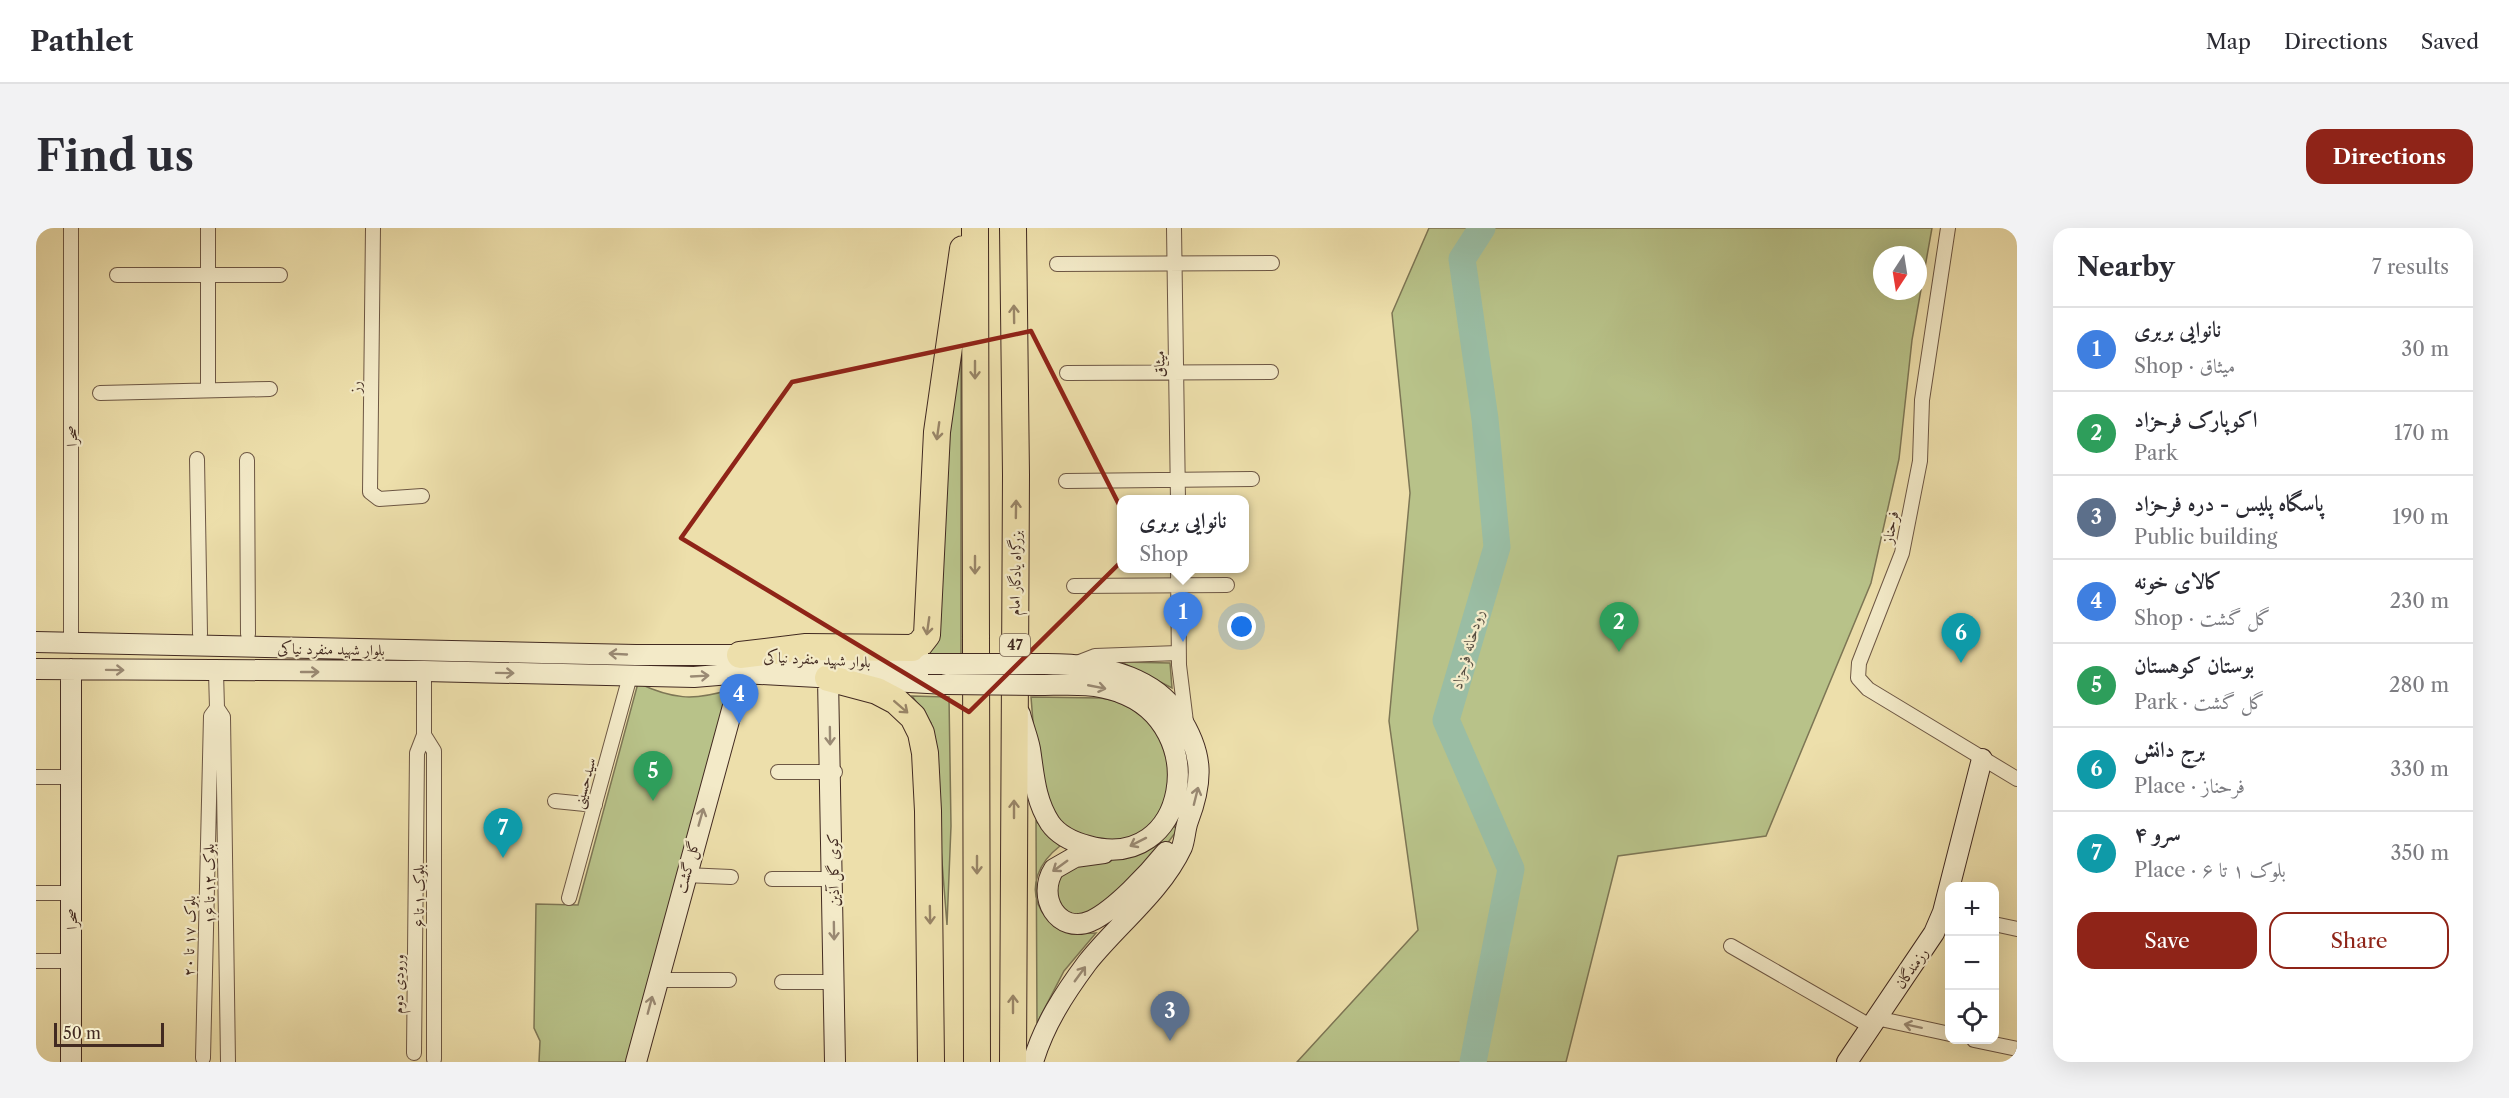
<!DOCTYPE html>
<meta charset="utf-8">
<style>
body{margin:0;font-family:"Libre Caslon Text",Amiri,serif;background:#f2f2f3;color:#2b2b33}
.controls{position:absolute;right:18px;bottom:18px;display:grid;overflow:hidden;border-radius:12px;box-shadow:0 6px 24px #0002}
.controls button{width:54px;height:54px;display:grid;place-items:center;padding:0;border:0;border-bottom:2px solid #e1e1e2;background:#fff;color:#2b2b33;font:30px sans-serif}
.compass{position:absolute;left:1837px;top:18px;width:54px;height:54px;border-radius:50%;background:#fff;box-shadow:0 6px 24px #0002;rotate:192deg}
.scale{position:absolute;left:18px;bottom:15px;width:110px;box-sizing:border-box;padding-left:6px;border:3px solid #422a21;border-top:0;font-size:16px;line-height:21px;white-space:nowrap;color:#422a21;-webkit-text-stroke:4px #f3eac8;paint-order:stroke}
.you{position:absolute;left:1206px;top:399px;width:21px;height:21px;margin:-15px;border:4px solid #fff;border-radius:50%;background:#1a73e8;box-shadow:0 0 0 9px #1a73e833}
.badge{display:grid;place-items:center;width:39px;height:39px;border-radius:50%;background:#8f2418;color:#fff;font-size:20px;font-weight:700}
.pin{position:absolute;translate:-50% -50px;filter:drop-shadow(0 2px 3px #0008)}
.pin::after{content:'';position:absolute;top:32px;width:21px;height:18px;background:inherit;clip-path:polygon(0 0,100% 0,50% 100%)}
.popup{position:absolute;left:1081px;top:267px;width:132px;height:78px;box-sizing:border-box;display:grid;place-content:center;border-radius:12px;background:#fff;filter:drop-shadow(0 2px 4px #0005);font-size:20px;white-space:nowrap;color:#7c7c81}
.popup b{font-size:22px;color:#2b2b33}
.popup::after{content:'';position:absolute;left:50%;top:100%;margin-left:-12px;border:12px solid transparent;border-top-color:#fff}
.list{margin:0;padding:0;list-style:none}
h2{display:flex;justify-content:space-between;align-items:center;height:78px;margin:0;padding:0 24px;font-size:26px}
h2 small{font-size:20px;font-weight:400;color:#7c7c81}
.list li{display:grid;grid-template-columns:39px 1fr auto;gap:18px;align-items:center;box-sizing:border-box;height:84px;padding:0 24px;border-top:2px solid #e1e1e2}
.list b{display:block;font-size:22px;white-space:nowrap}
.list p{margin:0;font-size:20px;white-space:nowrap;color:#7c7c81}
.list em{font-size:20px;font-style:normal;color:#7c7c81}
.actions{display:flex;gap:12px;padding:18px 24px}
.actions a{flex:1;padding:14px 0;border:2px solid #8f2418;border-radius:18px;text-align:center;font-size:21px;color:#8f2418}
.actions .main{background:#8f2418;color:#fff}
.icon{flex:none;width:33px;height:33px;fill:none;stroke:currentColor;stroke-width:2;stroke-linecap:round;stroke-linejoin:round}
.map{position:relative;flex:none;width:1981px;height:834px;overflow:hidden;border-radius:18px}
header{display:flex;align-items:center;gap:36px;box-sizing:border-box;height:84px;padding:0 30px;background:#fff;border-bottom:2px solid #e1e1e2}
header strong{font-size:28px}
nav{display:flex;gap:33px;margin-inline-start:auto;font-size:21px}
.intro{display:flex;align-items:center;justify-content:space-between;box-sizing:border-box;height:144px;padding:0 36px}
h1{margin:0;font-size:42px}
.button{padding:15px 27px;border-radius:18px;background:#8f2418;color:#fff;font-size:21px;font-weight:700}
main{display:flex;gap:36px;padding:0 36px}
aside{flex:1;background:#fff;border-radius:18px;box-shadow:0 6px 24px #0002}
.map>svg:first-child{display:block}
.green{fill:#b8c289;stroke:#7d7655;stroke-width:1.5;fill-rule:evenodd}
.lines{fill:none;stroke-linecap:round;stroke-linejoin:round}
.river{stroke:#9abda4;stroke-width:27}
.street-casing{stroke:#6d5744;stroke-width:16}
.secondary-casing{stroke:#422a21;stroke-width:22}
.highway-casing{stroke:#422a21;stroke-width:28}
.street{stroke:#f3eac8;stroke-width:14}
.secondary{stroke:#f3eac8;stroke-width:20}
.highway{stroke:#eddfab;stroke-width:26}
.secondary-bridge-casing{stroke:#422a21;stroke-width:22;stroke-linecap:butt}
.secondary-bridge{stroke:#f3eac8;stroke-width:20}
.oneway{stroke:#988466}
.oneway2{stroke:#9a8a74}
.marked{fill:none;stroke:#8f2418;stroke-width:4.5;stroke-linejoin:round}
.labels{text-anchor:middle;dominant-baseline:central;stroke-width:4.5;stroke-linejoin:round;paint-order:stroke}
.shield{fill:#f3eac8;stroke:#776453;stroke-width:1.5}
.shield-label{font-size:14px;font-weight:bold;fill:#422a21}
.street-label{font-size:15px;fill:#422a21;stroke:#f3eac8}
.water-label{font-size:16px;font-style:italic;fill:#584f42;stroke:#f3eac8}
</style>
<header>
<strong>Pathlet</strong>
<nav><a>Map</a><a>Directions</a><a>Saved</a></nav>
</header>
<div class="intro"><h1>Find us</h1><a class="button">Directions</a></div>
<main>
<div class="map">
<svg width="1981" height="834" viewBox="0 0 1981 834">
<rect width="100%" height="100%" fill="#eddfab"/>
<filter id="stains"><feTurbulence type="fractalNoise" baseFrequency=".00333" numOctaves="4"/><feColorMatrix values="0 0 0 0 .2 0 0 0 0 .09 0 0 0 0 .02 0 0 0 .5 -.17"/></filter>
<radialGradient id="worn" r=".72"><stop offset=".6" stop-color="#630" stop-opacity="0"/><stop offset="1" stop-color="#630" stop-opacity=".3"/></radialGradient>
<path class="green" d="M1393 0H1896L1876 112 1863 231 1835 355 1730 608 1582 628 1530 834H1261L1382 702 1353 493 1374 265 1356 85ZM1846 27H1882V63H1846Z
M925 55V431L866 430 883 422Z
M1085 434 1134 435 1136 460Z
M602 455C636 471 657 473 693 462L591 834H503L504 813 498 800 500 676 542 677Z
M876 468 913 469 915 598 911 697 895 495Z
M995 469 1065 470 1085 474 1115 493 1134 530 1132 570 1113 600 1095 610 1075 614 1047 611 1015 586 999 519Z
M1000 593 1024 618C978 653 1000 710 1060 705L1028 743 1001 795Z
M1134 596 1142 601 1125 624 1054 690 1025 683 1018 654 1022 646Z"/>
<g class="lines">
<path class="river" d="M1437 834 1475 641 1410 492 1461 319 1449 191 1426 31 1446 0"/>
<g class="street-casing">
<path id="street" d="M35 0V416
M337 0 334 264 343 271 386 268
M1138 0 1142 272
M1912 0 1886 172 1884 233 1866 325 1823 435 1822 450 1832 461 1981 551
M1021 36 1236 35
M81 47H244
M1031 145 1235 144
M172 162V0
M64 165 234 161
M161 231 164 406
M211 232 212 406
M1030 253 1216 251
M1142 340 1143 437 1150 494
M1038 358 1191 357
M1041 435 1059 428 1142 425
M180 444 181 480 187 489 192 834
M388 507 398 523V831
M742 544H799
M0 549H35
M519 573 559 577
M649 647 695 649
M736 651H797
M0 665H35
M533 670 594 448
M1958 696 1981 701
M1695 718 1834 798
M0 733H35
M621 752H693
M746 754H799
M1840 790 1914 806
M1938 812 1981 821
M378 825 381 525 388 507V443
M167 830 175 488 181 480"/>
</g>
<g class="secondary-casing">
<path id="secondary" d="M0 414 600 427H704L794 434 892 436
M0 441 388 443 658 449 706 445 910 456
M35 441V834
M792 450 799 834
M984 486C987 498 992 510 994 521 998 547 999 572 1014 595 1023 608 1037 614 1052 618 1152 646 1177 497 1083 464 1057 454 1029 457 1002 457
M1068 625 1039 629 1018 641C1000 669 1022 707 1055 693 1079 682 1113 645 1130 624
M600 834 706 445
M997 834C1008 797 1028 766 1051 735 1081 697 1125 664 1146 619 1149 611 1149 601 1152 593 1168 551 1167 524 1142 486 1112 442 1052 435 1003 436
M1811 834 1898 705 1907 684 1946 531"/>
</g>
<g class="highway-casing">
<path id="highway" d="M939 0 941 834
M977 0 980 247 977 834
M704 427 770 419 876 420 884 416 891 407 901 204 927 21
M792 450 841 463 860 473 877 489 885 505 889 525 892 583 895 834"/>
</g>
<use href="#street" class="street"/>
<use href="#secondary" class="secondary"/>
<use href="#highway" class="highway"/>
<g class="secondary-bridge-casing">
<path id="secondary-bridge" d="M892 436H1003
M910 456 1002 457"/>
</g>
<use href="#secondary-bridge" class="secondary-bridge"/>
</g>
<defs><path id="oneway-shaft" d="M-6 0H5M1.5-3L5.5 0L1.5 3" fill="none" stroke-width="1.6" stroke-linecap="round" stroke-linejoin="round" transform="scale(1.5)"/></defs>
<g class="oneway">
<use href="#oneway-shaft" transform="translate(978 86) rotate(-91)"/>
<use href="#oneway-shaft" transform="translate(939 142) rotate(90)"/>
<use href="#oneway-shaft" transform="translate(902 203) rotate(98)"/>
<use href="#oneway-shaft" transform="translate(980 281) rotate(-89)"/>
<use href="#oneway-shaft" transform="translate(939 337) rotate(90)"/>
<use href="#oneway-shaft" transform="translate(892 398) rotate(98)"/>
<use href="#oneway-shaft" transform="translate(865 479) rotate(41)"/>
<use href="#oneway-shaft" transform="translate(978 581) rotate(-90)"/>
<use href="#oneway-shaft" transform="translate(941 637) rotate(90)"/>
<use href="#oneway-shaft" transform="translate(894 687) rotate(89)"/>
<use href="#oneway-shaft" transform="translate(977 776) rotate(-90)"/>
</g>
<g class="oneway2">
<use href="#oneway-shaft" transform="translate(582 426) rotate(-177)"/>
<use href="#oneway-shaft" transform="translate(79 442) rotate(1)"/>
<use href="#oneway-shaft" transform="translate(274 444)"/>
<use href="#oneway-shaft" transform="translate(469 445) rotate(1)"/>
<use href="#oneway-shaft" transform="translate(664 448) rotate(-3)"/>
<use href="#oneway-shaft" transform="translate(1061 459) rotate(11)"/>
<use href="#oneway-shaft" transform="translate(794 508) rotate(89)"/>
<use href="#oneway-shaft" transform="translate(1160 568) rotate(-76)"/>
<use href="#oneway-shaft" transform="translate(665 589) rotate(-74)"/>
<use href="#oneway-shaft" transform="translate(1102 614) rotate(153)"/>
<use href="#oneway-shaft" transform="translate(1024 638) rotate(144)"/>
<use href="#oneway-shaft" transform="translate(798 703) rotate(89)"/>
<use href="#oneway-shaft" transform="translate(1044 746) rotate(-54)"/>
<use href="#oneway-shaft" transform="translate(614 777) rotate(-75)"/>
<use href="#oneway-shaft" transform="translate(1877 798) rotate(-168)"/>
</g>
<path class="marked" d="M995 103 1103 316 933 484 645 310 756 154Z"/>
<g class="labels">
<rect class="shield" x="964" y="406" width="30" height="22" rx="4.5"/>
<g class="shield-label">
<text x="979" y="417">47</text>
</g>
<g class="street-label">
<text transform="translate(1123 136) rotate(-91)">میثاق</text>
<text transform="translate(319 159) rotate(-89)">رز</text>
<text transform="translate(35 208) rotate(-90)">صحرا</text>
<text transform="translate(1854 299) rotate(-79)">فرحناز</text>
<text transform="translate(979 345) rotate(-89)">بزرگراه یادگار امام</text>
<text transform="translate(295 421) rotate(1)">بلوار شهید منفرد نیاکی</text>
<text transform="translate(781 431) rotate(3)">بلوار شهید منفرد نیاکی</text>
<text transform="translate(548 555) rotate(-75)">سیدحسینی</text>
<text transform="translate(651 639) rotate(-75)">گل گشت</text>
<text transform="translate(797 642) rotate(-91)">کوی گل آذین</text>
<text transform="translate(173 656) rotate(-91)">بلوک ۱۲ تا ۱۶</text>
<text transform="translate(382 668) rotate(-90)">بلوک ۱ تا ۶</text>
<text transform="translate(35 691) rotate(-90)">صحرا</text>
<text transform="translate(153 708) rotate(-89)">بلوک ۱۷ تا ۲۰</text>
<text transform="translate(1875 740) rotate(-55)">رزمندگان</text>
<text transform="translate(362 756) rotate(-89)">ورودی دوم</text>
</g>
<g class="water-label">
<text transform="translate(1431 421) rotate(-74)">رودخانه فرحزاد</text>
</g>
</g>
<rect width="100%" height="100%" filter="url(#stains)"/>
<rect width="100%" height="100%" fill="url(#worn)"/>
</svg>
<div class="controls">
<button>+</button>
<button>−</button>
<button><svg class="icon" aria-label="locate" viewBox="0 0 24 24"><circle cx="12" cy="12" r="6"/><path d="M12 2v4M12 18v4M2 12h4M18 12h4"/></svg></button>
</div>
<svg class="compass" viewBox="-18 -18 36 36"><path d="M0-13l5 13h-10z" fill="#e53935"/><path d="M0 13l5-13h-10z" fill="#7c7c81"/></svg>
<div class="scale">50 m</div>
<div class="you"></div>
<div class="pin badge" style="left:1147px;top:414px;background:#3f7fe0">1</div>
<div class="popup"><b>نانوایی بربری</b>Shop</div>
<div class="pin badge" style="left:1583px;top:424px;background:#2e9e5b">2</div>
<div class="pin badge" style="left:1134px;top:813px;background:#5c6f8a">3</div>
<div class="pin badge" style="left:703px;top:496px;background:#3f7fe0">4</div>
<div class="pin badge" style="left:617px;top:573px;background:#2e9e5b">5</div>
<div class="pin badge" style="left:1925px;top:435px;background:#0f9aa8">6</div>
<div class="pin badge" style="left:467px;top:630px;background:#0f9aa8">7</div>
</div>
<aside>
<h2>Nearby<small>7 results</small></h2>
<ul class="list">
<li><span class="badge" style="background:#3f7fe0">1</span><div><b>نانوایی بربری</b><p>Shop · میثاق</p></div><em>30 m</em></li>
<li><span class="badge" style="background:#2e9e5b">2</span><div><b>اکوپارک فرحزاد</b><p>Park</p></div><em>170 m</em></li>
<li><span class="badge" style="background:#5c6f8a">3</span><div><b>پاسگاه پلیس - دره فرحزاد</b><p>Public building</p></div><em>190 m</em></li>
<li><span class="badge" style="background:#3f7fe0">4</span><div><b>کالای خونه</b><p>Shop · گل گشت</p></div><em>230 m</em></li>
<li><span class="badge" style="background:#2e9e5b">5</span><div><b>بوستان کوهستان</b><p>Park · گل گشت</p></div><em>280 m</em></li>
<li><span class="badge" style="background:#0f9aa8">6</span><div><b>برج دانش</b><p>Place · فرحناز</p></div><em>330 m</em></li>
<li><span class="badge" style="background:#0f9aa8">7</span><div><b>سرو ۴</b><p>Place · بلوک ۱ تا ۶</p></div><em>350 m</em></li>
</ul>
<div class="actions"><a class="main">Save</a><a>Share</a></div>
</aside>
</main>
